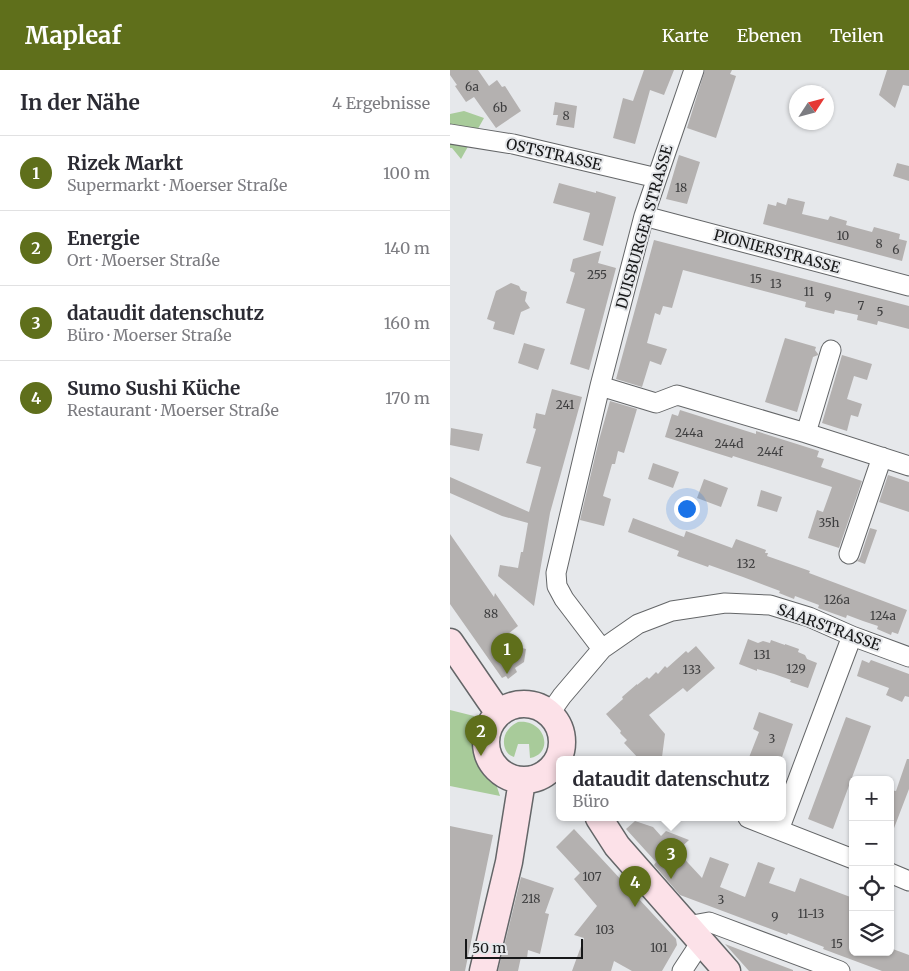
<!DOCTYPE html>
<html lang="de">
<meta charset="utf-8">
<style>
body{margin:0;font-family:Merriweather,serif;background:#f7f7f7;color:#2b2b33}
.controls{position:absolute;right:15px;bottom:15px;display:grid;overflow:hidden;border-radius:8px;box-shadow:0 1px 4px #0004}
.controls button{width:45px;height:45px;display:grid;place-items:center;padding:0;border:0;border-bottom:1px solid #e1e1e2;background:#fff;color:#2b2b33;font:25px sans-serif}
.compass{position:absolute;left:339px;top:15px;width:45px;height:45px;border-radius:50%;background:#fff;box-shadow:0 1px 4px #0004;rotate:54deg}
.scale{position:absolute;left:15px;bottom:12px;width:118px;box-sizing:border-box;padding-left:5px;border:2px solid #171819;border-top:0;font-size:14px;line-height:18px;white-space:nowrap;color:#171819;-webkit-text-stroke:4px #e6e8eb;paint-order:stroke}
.you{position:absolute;left:236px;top:438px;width:18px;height:18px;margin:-12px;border:4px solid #fff;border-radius:50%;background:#1a73e8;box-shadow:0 0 0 8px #1a73e833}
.badge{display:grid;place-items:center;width:32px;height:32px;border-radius:50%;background:#5f6f1b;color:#fff;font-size:16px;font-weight:700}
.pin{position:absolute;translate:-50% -41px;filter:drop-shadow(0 1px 2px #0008)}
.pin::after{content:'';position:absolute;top:26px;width:18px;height:15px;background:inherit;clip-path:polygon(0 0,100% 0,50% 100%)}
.popup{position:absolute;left:106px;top:686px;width:230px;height:65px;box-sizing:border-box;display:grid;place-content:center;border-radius:8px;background:#fff;filter:drop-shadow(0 1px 4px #0005);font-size:16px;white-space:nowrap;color:#7c7c81}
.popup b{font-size:19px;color:#2b2b33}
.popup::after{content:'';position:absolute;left:50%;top:100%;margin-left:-10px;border:10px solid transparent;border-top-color:#fff}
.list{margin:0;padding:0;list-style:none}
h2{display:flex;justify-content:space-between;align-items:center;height:65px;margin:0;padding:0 20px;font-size:21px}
h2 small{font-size:16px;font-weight:400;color:#7c7c81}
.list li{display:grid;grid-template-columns:32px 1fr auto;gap:15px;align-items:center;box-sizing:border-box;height:75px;padding:0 20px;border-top:1px solid #e1e1e2}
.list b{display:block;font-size:19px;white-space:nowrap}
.list p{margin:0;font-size:16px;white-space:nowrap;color:#7c7c81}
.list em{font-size:16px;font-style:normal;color:#7c7c81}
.icon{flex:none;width:28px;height:28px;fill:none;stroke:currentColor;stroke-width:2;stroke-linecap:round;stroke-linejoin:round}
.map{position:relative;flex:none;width:459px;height:901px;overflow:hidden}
header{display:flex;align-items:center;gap:30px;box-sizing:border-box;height:70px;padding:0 25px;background:#5f6f1b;color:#fff}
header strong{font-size:24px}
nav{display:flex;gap:28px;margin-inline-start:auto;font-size:18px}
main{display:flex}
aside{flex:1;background:#fff}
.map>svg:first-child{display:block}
.green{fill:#a8cb9a}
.building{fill:#b4b1b0}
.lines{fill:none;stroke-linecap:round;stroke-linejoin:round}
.street-casing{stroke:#646668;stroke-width:21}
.secondary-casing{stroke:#646668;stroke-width:29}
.street{stroke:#fff;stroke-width:19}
.secondary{stroke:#fce1e8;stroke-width:26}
.labels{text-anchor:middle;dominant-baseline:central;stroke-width:4;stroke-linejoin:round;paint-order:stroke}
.number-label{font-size:12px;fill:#3e3e3f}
.street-label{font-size:15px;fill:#171819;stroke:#e6e8eb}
</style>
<header>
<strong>Mapleaf</strong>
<nav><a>Karte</a><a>Ebenen</a><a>Teilen</a></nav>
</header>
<main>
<aside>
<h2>In der Nähe<small>4 Ergebnisse</small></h2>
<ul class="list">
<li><span class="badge">1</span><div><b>Rizek Markt</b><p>Supermarkt · Moerser Straße</p></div><em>100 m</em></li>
<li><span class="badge">2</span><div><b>Energie</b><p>Ort · Moerser Straße</p></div><em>140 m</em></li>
<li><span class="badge">3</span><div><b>dataudit datenschutz</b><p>Büro · Moerser Straße</p></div><em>160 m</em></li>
<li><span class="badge">4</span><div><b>Sumo Sushi Küche</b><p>Restaurant · Moerser Straße</p></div><em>170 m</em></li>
</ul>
</aside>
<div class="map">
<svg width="459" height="901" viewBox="0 0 459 901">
<rect width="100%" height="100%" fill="#e6e8eb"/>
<path class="green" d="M14 41 34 48 11 89 2 78H0V44Z
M0 640 24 646 26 672 46 714 50 726 0 716Z
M68 652C95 649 105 683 80 688L79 674H68L64 687C53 684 51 668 58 660 61 656 64 654 68 652Z"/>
<path class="building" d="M0 0H28L39 16 47 10 52 17 55 16 71 41 46 58 24 27 16 32 5 16 7 15 0 5Z
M194 0H224L214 25 200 20 185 74 163 68 173 28 183 31Z
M255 0H282L280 4 286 6 266 68 237 58Z
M437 0H459V16L453 15 445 38 429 25Z
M105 32 127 36 124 58 106 55 108 45H103Z
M229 85 250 92 237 134 216 129Z
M447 93 459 96V111L443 106Z
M109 113 146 123V121L166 127 153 176 133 170 140 143 103 133Z
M338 128 355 132 352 144 378 150 380 146 397 151 396 155 422 162 424 157 450 164 449 169 457 171 452 191 313 154 318 134 326 136 327 132 336 135Z
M204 170 459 236V259L428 251 427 255 407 250 408 245 385 240 384 244 355 237 356 232 233 200 222 238 213 236 210 245 205 243 197 273 217 279 211 295 200 291 192 317 166 309Z
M151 181 148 193 166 198 139 300 120 294 135 239 116 233 125 203 120 201 123 189Z
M61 213 69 216 71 220 77 222 75 231 80 238 71 242 64 265 43 259 45 252 37 249 46 221Z
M335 268 366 277 365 280 368 284V285L363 287 347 342 315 332Z
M74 273 95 279 88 300 68 293Z
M392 285 422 294 417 310 404 306 397 329 412 334 408 347 401 345 397 361 372 353Z
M102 319 132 327 100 443 84 536 48 506 50 495 68 498 71 482H73L78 453 52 446 0 423V407L79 442 91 397 76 393 86 359 83 358 86 343 95 345Z
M160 331 187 339 174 383 168 381 165 394H162L153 426 161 429 154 456 130 450 149 370Z
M230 340 306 364V361L369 381 367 387 374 389 371 397 412 411 389 478 358 468 367 440 373 442 382 417 283 386 282 388 215 367 222 344 228 346Z
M1 358 33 364 29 381 0 375Z
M203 393 229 402 223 418 198 409Z
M438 405 459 412V442L429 432Z
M254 409 278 418 271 437 247 428Z
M311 420 332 427 327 442 307 436Z
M183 448 234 467 236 461 282 478 286 469 316 480 315 483H318L317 486 360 501 359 503 457 540 448 564 442 562 441 565 427 559 428 556 413 551 397 545 396 548 368 538 369 535 345 526 344 529 329 523 330 521 293 507 259 495 258 497 227 486 229 481 178 462Z
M420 458 427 460 415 494 407 491 410 488Z
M0 464 44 527 45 523 68 556 58 564 68 577 76 579 74 592 65 598 67 602 58 609 56 606 52 608 0 534Z
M298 569 308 573 313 571 320 573 321 570 335 575V574L349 579 348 582 355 585 357 589 367 593 358 618 340 612 341 610 324 604 307 599V601L289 594Z
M246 576 265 598 237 622 233 618 199 645 215 664 212 687H206V690H190L174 673 177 670 170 663 171 661 156 644 173 629 172 627 187 614V615L197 607 199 609 206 602 208 604 215 596 217 598 236 581 238 583Z
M412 590 419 593 421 590 459 604V627L455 626 452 632 436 625 439 618 407 606Z
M309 642 343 654 331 690H298L309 662 303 659Z
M396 647 421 656 383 759 358 749Z
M457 689H459V719L441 766 440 765V720L446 721Z
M185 751 203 757 211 766 216 761 239 770 227 781 252 808 260 787 279 794 270 817 295 827 308 792 325 798 319 813 345 822 350 808 403 828V882H440V878L459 885V901H432L373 879 374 877 338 863 337 865 230 825 204 795 206 792 176 759Z
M0 756 43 765 15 901H0Z
M124 759 226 869 227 875 212 901H182L164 891 161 901H122L134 868 124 865 147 836 124 809 130 803 106 777Z
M71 807 104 818 95 843 99 844 90 884 78 880 77 888 71 887 68 901H48Z
M275 874 343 900V901H299Z"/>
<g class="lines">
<g class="street-casing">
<path id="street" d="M0 64 63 74 207 108
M194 146 459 216
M150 316 206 333 227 325 356 363 459 396
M356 363 381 280
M399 484 432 387
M152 579 114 529 107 516 106 503 150 316 194 146 244 0
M100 643 112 626 152 579 188 554 222 541 275 533 320 535 359 547 402 566 459 587
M298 748 403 789
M329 760 402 566
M440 803 459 811
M237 856 259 852 390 901
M232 901 251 872"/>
</g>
<g class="secondary-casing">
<path id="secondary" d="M0 572 39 629 49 643
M36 672a38 38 0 1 1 76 0a38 38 0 1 1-76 0Z
M149 748 167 776 277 901
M33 901 59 792 72 711"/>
</g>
<use href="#street" class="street"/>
<use href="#secondary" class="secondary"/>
</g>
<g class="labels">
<g class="number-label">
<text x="22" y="16">6a</text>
<text x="50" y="37">6b</text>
<text x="116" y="45">8</text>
<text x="231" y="117">18</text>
<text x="393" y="165">10</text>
<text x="429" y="173">8</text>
<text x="446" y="179">6</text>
<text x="147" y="204">255</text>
<text x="306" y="208">15</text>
<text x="326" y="213">13</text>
<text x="359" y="221">11</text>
<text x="378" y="226">9</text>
<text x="411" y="235">7</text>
<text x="430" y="241">5</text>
<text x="115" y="334">241</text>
<text x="239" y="362">244a</text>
<text x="279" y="373">244d</text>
<text x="320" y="381">244f</text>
<text x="379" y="452">35h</text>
<text x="296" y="493">132</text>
<text x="387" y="529">126a</text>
<text x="41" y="543">88</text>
<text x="433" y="545">124a</text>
<text x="312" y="584">131</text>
<text x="346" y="598">129</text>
<text x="242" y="599">133</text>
<text x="322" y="668">3</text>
<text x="142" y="806">107</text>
<text x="81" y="828">218</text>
<text x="271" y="829">3</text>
<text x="361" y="843">11-13</text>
<text x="325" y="846">9</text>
<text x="155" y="859">103</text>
<text x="387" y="873">15</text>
<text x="209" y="877">101</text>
</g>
<g class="street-label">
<text transform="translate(104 84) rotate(13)">OSTSTRASSE</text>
<text transform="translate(194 157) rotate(-74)">DUISBURGER STRASSE</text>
<text transform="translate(327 181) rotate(15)">PIONIERSTRASSE</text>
<text transform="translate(379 557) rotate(20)">SAARSTRASSE</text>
</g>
</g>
</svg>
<div class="controls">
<button>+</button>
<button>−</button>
<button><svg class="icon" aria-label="locate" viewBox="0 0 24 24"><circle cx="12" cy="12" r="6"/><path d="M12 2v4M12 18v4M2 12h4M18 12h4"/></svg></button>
<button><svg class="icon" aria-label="layers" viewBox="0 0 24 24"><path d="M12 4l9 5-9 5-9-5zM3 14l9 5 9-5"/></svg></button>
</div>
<svg class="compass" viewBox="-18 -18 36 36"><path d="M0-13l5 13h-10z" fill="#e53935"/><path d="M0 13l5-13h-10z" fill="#7c7c81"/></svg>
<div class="scale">50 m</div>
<div class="you"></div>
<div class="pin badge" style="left:57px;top:604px">1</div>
<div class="pin badge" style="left:31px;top:686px">2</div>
<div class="pin badge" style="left:221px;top:809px">3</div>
<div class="popup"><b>dataudit datenschutz</b>Büro</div>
<div class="pin badge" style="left:185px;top:837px">4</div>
</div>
</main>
